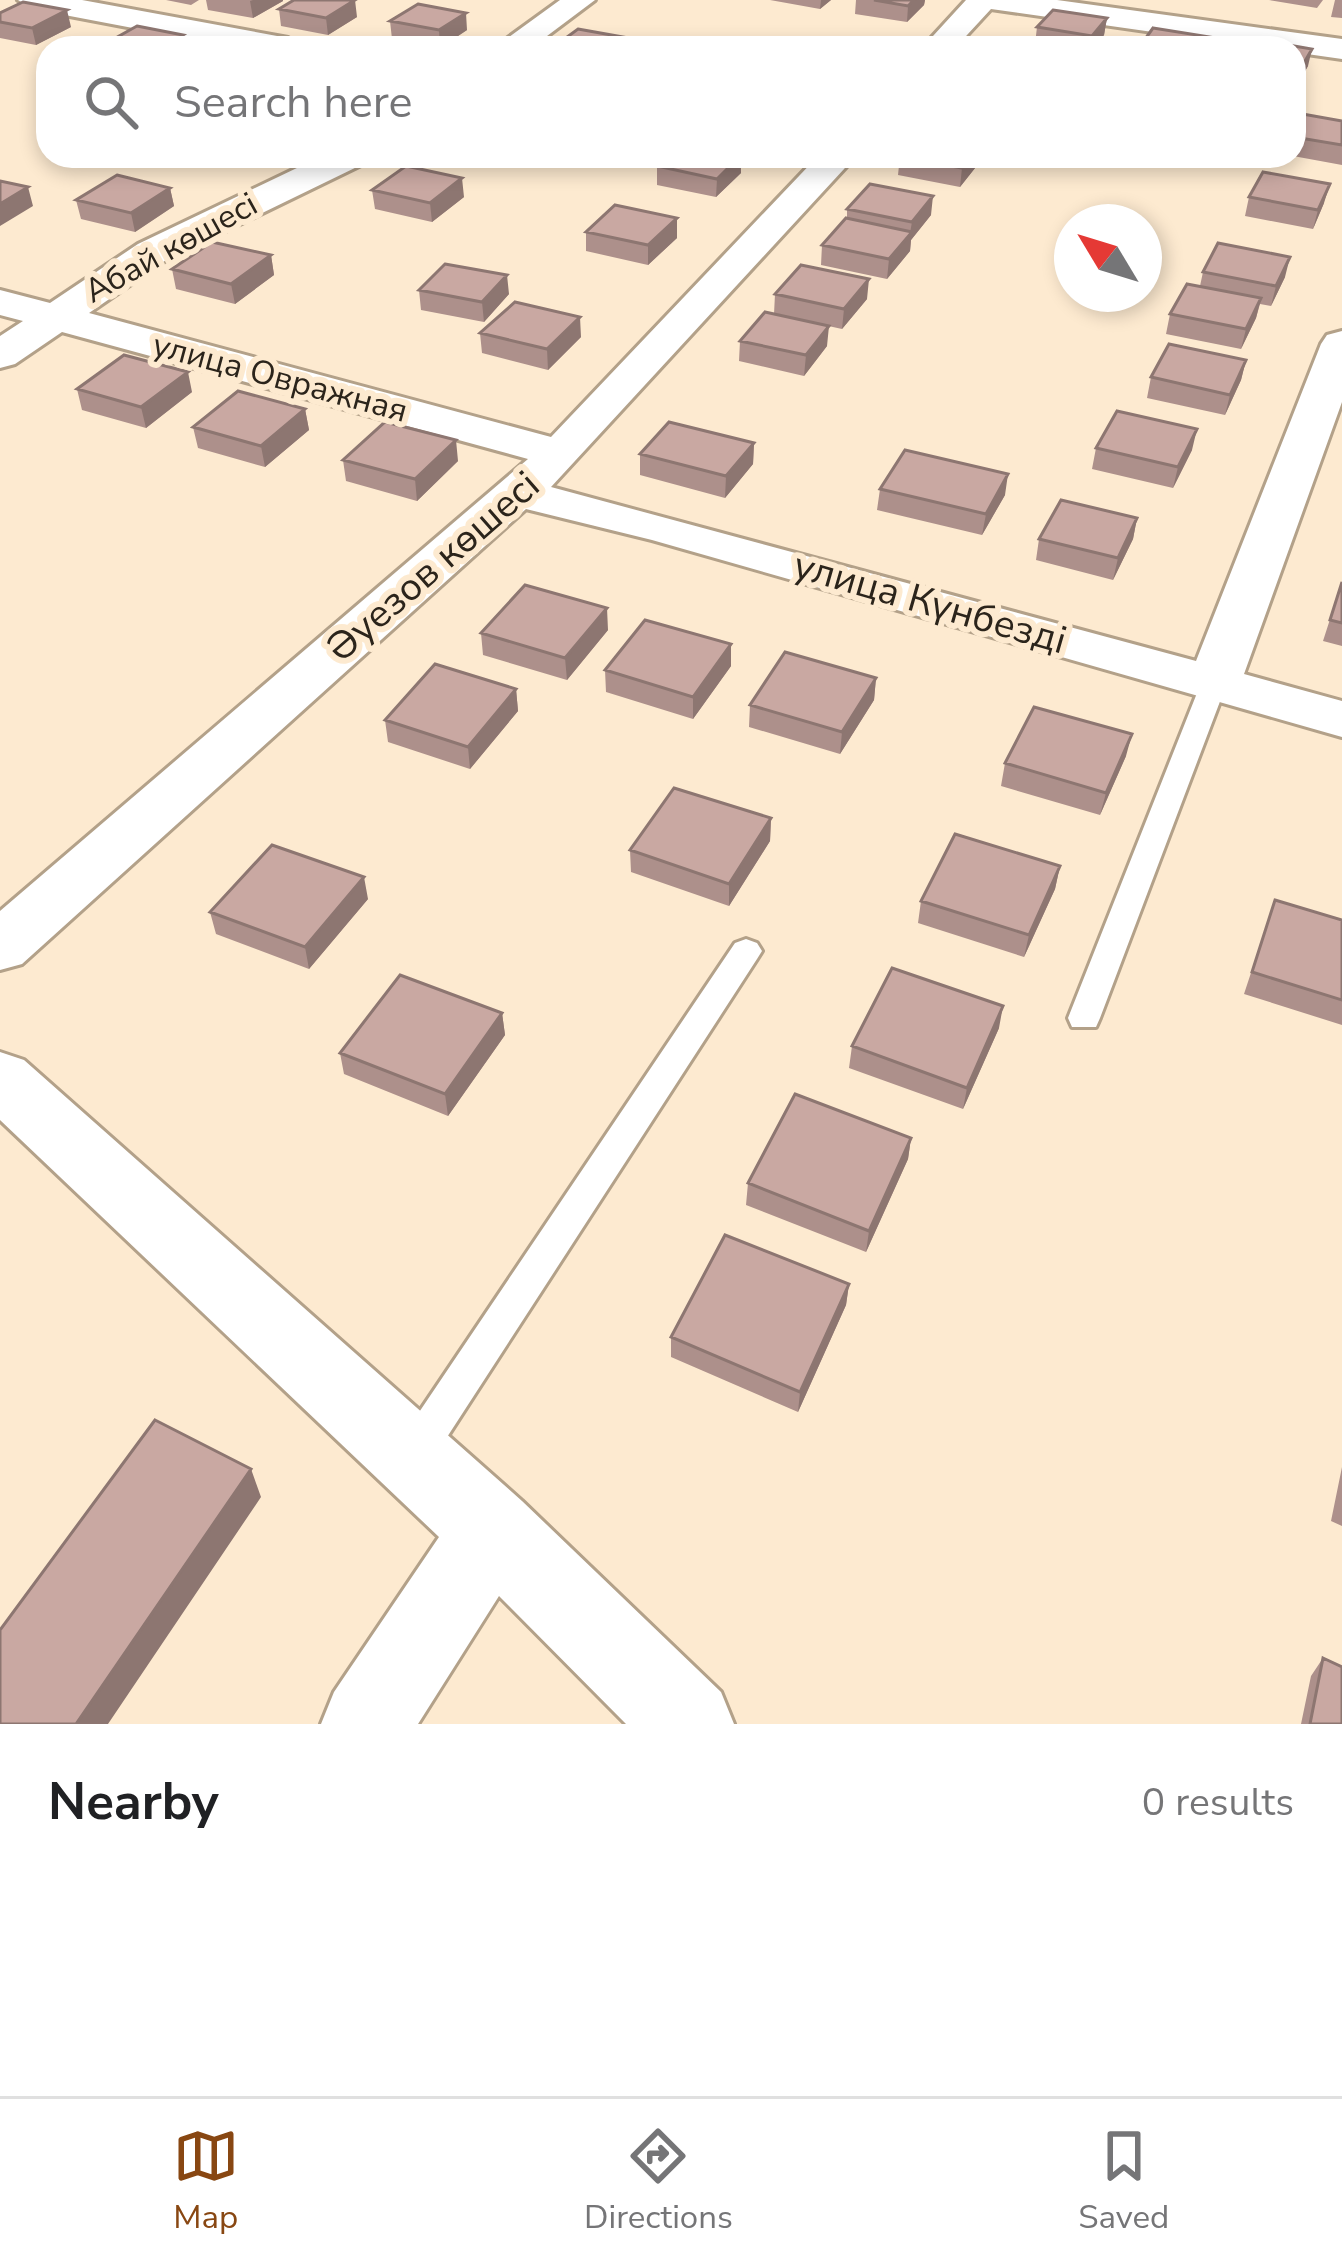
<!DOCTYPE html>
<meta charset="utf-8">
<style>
body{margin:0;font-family:"Nunito Sans",sans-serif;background:#f6f6f6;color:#202124}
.compass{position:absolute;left:1054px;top:204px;width:108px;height:108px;border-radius:50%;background:#fff;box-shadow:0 6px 18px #0003;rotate:308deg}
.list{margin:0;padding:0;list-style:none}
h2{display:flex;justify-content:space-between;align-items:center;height:156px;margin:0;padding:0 48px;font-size:51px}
h2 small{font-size:39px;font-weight:400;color:#757577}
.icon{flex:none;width:66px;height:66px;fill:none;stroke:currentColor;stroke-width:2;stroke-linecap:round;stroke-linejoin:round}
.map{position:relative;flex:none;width:1342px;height:1724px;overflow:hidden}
.search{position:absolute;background:#fff;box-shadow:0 6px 18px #0003;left:36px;right:36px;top:36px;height:132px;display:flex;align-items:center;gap:30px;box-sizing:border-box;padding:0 42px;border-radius:36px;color:#757577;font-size:45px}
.sheet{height:372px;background:#fff}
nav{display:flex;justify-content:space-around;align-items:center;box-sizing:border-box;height:168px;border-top:3px solid #e0e0e0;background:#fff;font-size:33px;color:#757577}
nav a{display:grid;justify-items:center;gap:6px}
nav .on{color:#884712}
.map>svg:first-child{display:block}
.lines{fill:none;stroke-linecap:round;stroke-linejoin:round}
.service-casing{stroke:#b3a189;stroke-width:6}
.minor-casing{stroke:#b3a189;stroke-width:6}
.service{fill:#fff;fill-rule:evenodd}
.minor{fill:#fff;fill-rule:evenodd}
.wall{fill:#ad908b}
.shaded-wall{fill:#8d7671}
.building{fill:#c9a8a2;stroke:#8d7671;stroke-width:3}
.labels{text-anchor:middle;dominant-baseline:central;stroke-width:12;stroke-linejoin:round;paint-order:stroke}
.far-street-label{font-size:33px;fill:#2b241b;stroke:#fdead0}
.street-label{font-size:39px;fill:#2b241b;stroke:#fdead0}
</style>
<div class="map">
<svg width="1342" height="1724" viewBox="0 0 1342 1724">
<rect width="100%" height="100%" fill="#fdead0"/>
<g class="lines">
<g class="service-casing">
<path id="service" d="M1214 674 1227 683 1100 1018 1096 1027H1072L1068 1018 1201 683Z
M746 939 757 943 762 951 757 959 427 1468 413 1474 399 1468 393 1455 399 1442 735 943Z"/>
</g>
<g class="minor-casing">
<path id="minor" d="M18 0H82L288 38 304 48H238L33 9Z
M560 0H595L531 48H494Z
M966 0H1057L1342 39V59L991 9 955 48H922Z
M322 156H368L363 164 166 260 89 313 551 437 818 156H856L551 487 1196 661 1321 344 1327 335 1342 331V402L1244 674 1342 701V737L652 540 526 509 22 964 0 970V911L528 459 62 332 15 364 0 368V336L23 321 0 315V290L50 303 138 244Z
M0 1052 24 1060 522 1501 721 1692 734 1724H626L499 1596 418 1724H321L334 1692 439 1537 0 1120Z"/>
</g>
<use href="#service" class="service"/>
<use href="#minor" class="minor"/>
</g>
<path class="wall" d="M166 0H199L191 5Z
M206 0H283V1L253 18 208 10Z
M770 0H831L820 9Z
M856 0H925L924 5 907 22 855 14Z
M1269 0H1323L1317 8Z
M1335 0H1342V18L1331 17Z
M279 9 357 17 328 35 281 26Z
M0 13 71 27 36 45 0 38Z
M1107 18 1104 35 1094 48H1057L1035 44 1037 27Z
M390 21 467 30 440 48 392 39Z
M1294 48 1308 66 1297 85H1294Z
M1294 118 1342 121V165L1293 156Z
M669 156H741V173L716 197 657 185V166Z
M900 156 979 163 960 187 898 175Z
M170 188 174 206 135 232 81 219 76 200Z
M372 190 464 197 432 222 375 209Z
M1249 197 1324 203 1313 229 1245 216Z
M847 209 931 215 911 240 910 251 887 279 821 265 822 245 847 218Z
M586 232 677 238 648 265 586 251Z
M271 255 274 275 235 304 176 289 172 269Z
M1203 272 1285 277 1271 306 1260 304 1256 318 1241 349 1166 334 1170 314 1200 286Z
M419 290 509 294 484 322 421 310Z
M775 294 867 299 842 329 774 314Z
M480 333 581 337 548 370 482 353Z
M740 341 827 346 804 376 739 361Z
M1246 360 1241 380 1225 415 1147 398 1151 377Z
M77 389 192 392 146 428 82 410Z
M305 409 309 430 265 467 198 448 193 427Z
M754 443 753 464 725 498 640 475V454Z
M1096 448 1192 450 1173 488 1092 469Z
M343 460 458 461 417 501 346 481Z
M880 489 1005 495 982 535 877 510Z
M1137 518 1133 539 1113 580 1036 560 1039 539Z
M1342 582V646L1323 641Z
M608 630 567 680 483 655 481 633Z
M731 644V666L693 719 606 692 605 670Z
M876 678 874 700 840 754 749 727 750 705Z
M516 689 518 711 470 769 388 742 385 720Z
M1126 756 1100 815 1001 786 1005 763Z
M771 818 770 841 729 906 631 872 630 850Z
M1060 866 1055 889 1024 957 918 923 921 901Z
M368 899 309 969 216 934 210 912Z
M1275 900 1342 920V1025L1244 994Z
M502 1013 505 1035 448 1116 344 1074 340 1053Z
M999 1028 963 1109 849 1068 852 1046Z
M911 1138 908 1159 866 1252 746 1205 748 1183Z
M849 1284 846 1305 798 1412 671 1357V1337Z
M1342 1467V1526L1331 1521Z
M1323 1658 1342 1724H1301L1311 1676Z"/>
<path class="shaded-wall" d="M253 0H283V1L253 18 250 1Z
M355 0 357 17 328 35 326 18Z
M821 0H831L820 9Z
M914 0H925L924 5 907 22 908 6Z
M67 10 71 27 36 45 32 28Z
M466 13 467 30 440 48 439 30Z
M1107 18 1104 35 1094 48H1090L1092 36Z
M183 35 186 48H161Z
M628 38 629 48H615Z
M1312 49 1308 66 1297 85 1301 68Z
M740 156 741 173 716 197 717 179Z
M972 156H980L979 163 960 187 962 168Z
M462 178 464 197 432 222 430 203Z
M1330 184 1324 203 1313 229 1318 210Z
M28 187 33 206 0 226V204Z
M170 188 174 206 135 232 131 213Z
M933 196 931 215 911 240 910 251 887 279 889 259 910 233 912 222Z
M677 218V238L648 265V245Z
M271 255 274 275 235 304 231 284Z
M1290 257 1285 277 1271 306 1276 286Z
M507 275 509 294 484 322 482 302Z
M869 279 867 299 842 329 844 309Z
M1261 298 1256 318 1241 349 1246 329Z
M580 317 581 337 548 370 547 349Z
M829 326 827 346 804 376 806 355Z
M1246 360 1241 380 1225 415 1230 395Z
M188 372 192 392 146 428 141 407Z
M305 409 309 430 265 467 261 446Z
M1197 429 1192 450 1173 488 1178 467Z
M456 440 458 461 417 501 415 479Z
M754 443 753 464 725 498 726 476Z
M1008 474 1005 495 982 535 986 514Z
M1137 518 1133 539 1113 580 1118 558Z
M607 608 608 630 567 680 565 658Z
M731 644V666L693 719V697Z
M876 678 874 700 840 754 842 732Z
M516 689 518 711 470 769 468 747Z
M1132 734 1126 756 1100 815 1106 793Z
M771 818 770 841 729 906V884Z
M1060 866 1055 889 1024 957 1029 935Z
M364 877 368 899 309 969 305 947Z
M1003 1006 999 1028 963 1109 967 1088Z
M502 1013 505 1035 448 1116 445 1094Z
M911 1138 908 1159 866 1252 869 1231Z
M849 1284 846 1305 798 1412 800 1392Z
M251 1469 261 1497 108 1724H76Z"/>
<path class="building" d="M294 0H355L326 18 279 9Z
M874 0H914L908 6Z
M23 2 67 10 32 28 0 22V13Z
M418 4 466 13 439 30 390 21Z
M1053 10 1107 18 1092 36 1037 27Z
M137 26 183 35 161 48H120L103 45Z
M1153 28 1210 37 1202 48 1140 46Z
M578 29 628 38 615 48H552Z
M1253 39 1312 49 1301 68 1294 67V48H1248Z
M738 41 779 47 731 48Z
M818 42 851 48H811Z
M1297 113 1342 121V145L1294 137V118Z
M669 156H740L717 179 657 166Z
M900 156H972L962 168Z
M406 166 462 178 430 203 372 190Z
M1263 172 1330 184 1318 210 1249 197Z
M117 175 170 188 131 213 76 200Z
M0 181 28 187 0 204Z
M870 184 933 196 912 222 847 209Z
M615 205 677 218 648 245 586 232Z
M846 218 912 232 889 259 822 245Z
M212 242 271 255 231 284 172 269Z
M1218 243 1290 257 1276 286 1203 272Z
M445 264 507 275 482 302 419 290Z
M801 265 869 279 844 309 775 294Z
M1187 284 1261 298 1246 329 1170 314Z
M515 302 580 317 547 349 480 333Z
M765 312 829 326 806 355 740 341Z
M1169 344 1246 360 1230 395 1151 377Z
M124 355 188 372 141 407 77 389Z
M238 391 305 409 261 446 193 427Z
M1117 411 1197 429 1178 467 1096 448Z
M385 422 456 440 415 479 343 460Z
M669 422 754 443 726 476 640 454Z
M905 450 1008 474 986 514 880 489Z
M1061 500 1137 518 1118 558 1039 539Z
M1342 582V623L1330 620Z
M525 585 607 608 565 658 481 633Z
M645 620 731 644 693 697 605 670Z
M785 652 876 678 842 732 750 705Z
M435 664 516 689 468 747 385 720Z
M1034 707 1132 734 1106 793 1005 763Z
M674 788 771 818 729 884 630 850Z
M955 834 1060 866 1029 935 921 901Z
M272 845 364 877 305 947 210 912Z
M1275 900 1342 920V1000L1252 972Z
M892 968 1003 1006 967 1088 852 1046Z
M400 975 502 1013 445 1094 340 1053Z
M795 1094 911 1138 869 1231 748 1183Z
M725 1235 849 1284 800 1392 671 1337Z
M155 1420 251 1469 76 1724H0V1630Z
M1323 1658 1342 1667V1724H1310Z"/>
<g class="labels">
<g class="far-street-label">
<text transform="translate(171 248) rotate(-29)">Абай көшесі</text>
<text transform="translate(280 378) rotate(15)">улица Овражная</text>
</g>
<g class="street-label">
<text transform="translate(433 567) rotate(-41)">Әуезов көшесі</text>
<text transform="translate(930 603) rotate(16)">улица Күнбезді</text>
</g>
</g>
</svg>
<svg class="compass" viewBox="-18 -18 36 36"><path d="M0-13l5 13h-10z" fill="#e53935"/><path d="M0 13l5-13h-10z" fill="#757577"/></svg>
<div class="search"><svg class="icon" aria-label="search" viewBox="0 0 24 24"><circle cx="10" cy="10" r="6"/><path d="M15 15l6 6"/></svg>Search here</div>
</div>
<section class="sheet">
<h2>Nearby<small>0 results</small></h2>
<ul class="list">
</ul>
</section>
<nav>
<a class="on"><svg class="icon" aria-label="map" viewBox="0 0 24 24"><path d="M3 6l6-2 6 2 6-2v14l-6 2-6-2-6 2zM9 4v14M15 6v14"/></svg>Map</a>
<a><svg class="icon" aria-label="directions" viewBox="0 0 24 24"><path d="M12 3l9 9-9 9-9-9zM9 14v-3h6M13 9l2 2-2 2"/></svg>Directions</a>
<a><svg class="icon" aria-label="saved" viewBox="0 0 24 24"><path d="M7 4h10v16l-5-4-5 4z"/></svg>Saved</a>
</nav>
